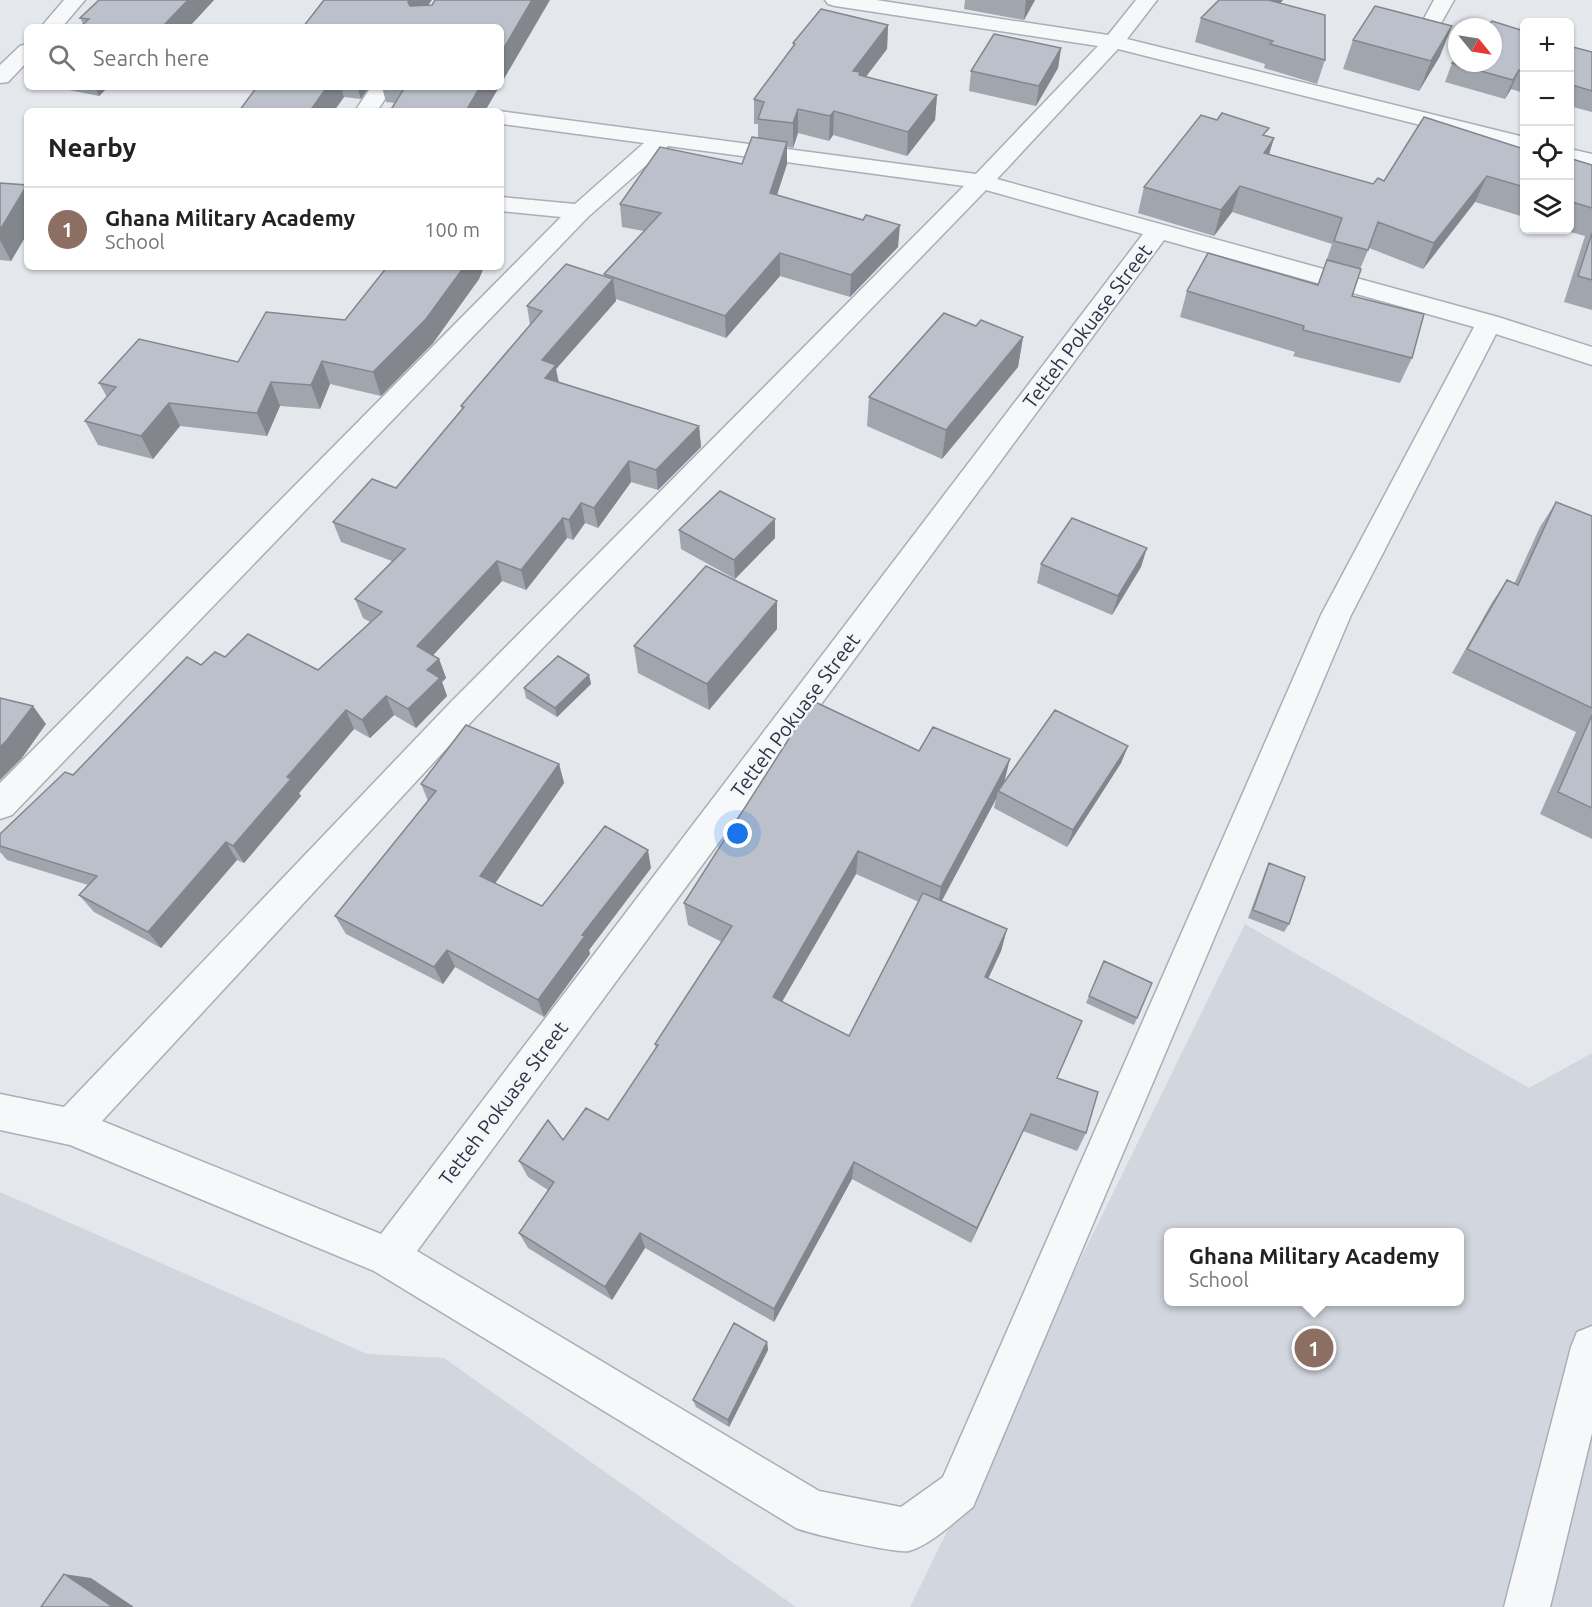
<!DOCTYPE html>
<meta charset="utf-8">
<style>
body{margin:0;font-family:Ubuntu,sans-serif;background:#f6f6f6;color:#222}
.controls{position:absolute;right:18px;top:18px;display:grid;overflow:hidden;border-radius:9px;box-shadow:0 2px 4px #0004}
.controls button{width:54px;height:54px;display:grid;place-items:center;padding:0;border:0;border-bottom:2px solid #e0e0e0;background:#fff;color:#222;font:30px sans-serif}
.compass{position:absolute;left:1448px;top:18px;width:54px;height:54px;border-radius:50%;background:#fff;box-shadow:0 2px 4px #0004;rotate:120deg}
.you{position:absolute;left:738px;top:834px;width:21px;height:21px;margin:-15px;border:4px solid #fff;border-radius:50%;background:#1a73e8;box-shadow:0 0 0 9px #1a73e833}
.badge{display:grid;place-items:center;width:39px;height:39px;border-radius:50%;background:#111827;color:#fff;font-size:20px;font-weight:700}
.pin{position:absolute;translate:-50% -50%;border:3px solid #fff;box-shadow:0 2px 6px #0006}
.popup{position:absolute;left:1164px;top:1228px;width:300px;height:78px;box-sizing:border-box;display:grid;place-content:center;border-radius:9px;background:#fff;filter:drop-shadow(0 2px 4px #0005);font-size:20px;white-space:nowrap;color:#767676}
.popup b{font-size:22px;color:#222}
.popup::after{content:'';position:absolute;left:50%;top:100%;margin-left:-12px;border:12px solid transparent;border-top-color:#fff}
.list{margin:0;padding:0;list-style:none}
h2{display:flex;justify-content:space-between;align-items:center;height:78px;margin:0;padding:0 24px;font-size:26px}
h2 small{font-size:20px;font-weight:400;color:#767676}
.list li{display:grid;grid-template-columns:39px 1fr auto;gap:18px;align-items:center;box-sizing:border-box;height:84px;padding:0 24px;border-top:2px solid #e0e0e0}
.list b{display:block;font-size:22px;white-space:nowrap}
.list p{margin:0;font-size:20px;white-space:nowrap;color:#767676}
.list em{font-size:20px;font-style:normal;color:#767676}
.icon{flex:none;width:33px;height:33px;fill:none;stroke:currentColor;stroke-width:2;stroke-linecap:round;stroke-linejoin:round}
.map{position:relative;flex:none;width:1592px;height:1607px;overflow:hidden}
.search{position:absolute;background:#fff;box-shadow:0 2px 4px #0004;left:24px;top:24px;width:480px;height:66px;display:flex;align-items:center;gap:15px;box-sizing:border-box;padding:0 21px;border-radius:9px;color:#767676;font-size:22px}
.panel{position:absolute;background:#fff;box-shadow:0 2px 4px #0004;left:24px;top:108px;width:480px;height:162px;border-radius:9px}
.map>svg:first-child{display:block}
.built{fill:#d2d6de;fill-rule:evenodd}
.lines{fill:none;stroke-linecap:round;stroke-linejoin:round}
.minor-casing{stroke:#a9aeb7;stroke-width:3}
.minor{fill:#f7f8fa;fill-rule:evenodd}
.wall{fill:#a1a5ae;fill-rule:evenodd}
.shaded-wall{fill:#83868d}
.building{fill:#bbc0ca;stroke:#83868d;stroke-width:1.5}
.labels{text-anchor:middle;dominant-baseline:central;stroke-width:5;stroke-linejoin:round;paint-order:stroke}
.street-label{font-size:20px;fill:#2b3445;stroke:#f4f6f9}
</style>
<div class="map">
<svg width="1592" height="1607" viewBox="0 0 1592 1607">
<rect width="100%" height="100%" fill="#e4e7ec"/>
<path class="built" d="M1245 924 1529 1088 1592 1053V1607H910ZM1168 1232H1460V1302H1168Z
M0 1192 367 1354 444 1358 796 1607H0Z"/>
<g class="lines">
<g class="minor-casing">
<path id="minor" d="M64 0H85L62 27H41Z
M825 0H876L1108 35 1136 0H1157L1127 39 1524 137V151L1118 49 997 179 1498 317 1592 347V365L1496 334 1351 615 973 1507C954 1522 932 1544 909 1551 897 1554 811 1534 796 1528L374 1271 70 1145 0 1130V1094L64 1107 450 703 964 186 668 146 588 217 12 815 0 819V783L561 217 501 211V197L575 204 644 143 502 124 499 111 976 174 1098 46 835 6 828 4ZM986 190 1143 234 381 1234 102 1121 472 721ZM1164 240 1474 327 1321 615 943 1477 901 1507 819 1491 417 1251Z
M1434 0H1454L1431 41 1424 43 1417 41 1414 37Z
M27 44V62L8 82 0 83V65L20 46Z
M371 87H393L377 111H355Z
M1570 149 1592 154V168L1570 163Z
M1592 1326V1433L1550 1607H1504L1571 1347 1577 1332Z"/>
</g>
<use href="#minor" class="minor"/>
</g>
<path class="wall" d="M214 0 189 27H80L83 24 80 18Z
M965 0H1035L1024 20 964 9Z
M1219 0H1283L1280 3 1325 60 1317 84 1264 68 1265 64 1195 42 1201 18Z
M888 25 887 49 866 77 937 95 935 120 907 156 833 135 829 141 798 133 793 148 787 147V164L777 195 898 247 850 297 780 276 726 338 616 299V301L556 369 559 382 699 426 701 447 658 490 631 482 598 528 585 523 573 540 567 538 526 590 502 581 433 655 439 659 446 678 442 682 447 696 416 728 394 715 370 738 354 729 299 793 301 796 244 863 237 860 161 948 94 912 79 895 88 885 7 860 0 852V834L73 775 201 665 225 657 318 670 370 622 363 618 355 599 392 561 341 542 333 522 396 488 462 410 461 406 530 325 527 306 605 277 604 274 644 231 622 227 620 204 742 164 758 138V124H754V99L793 47V43Z
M1524 31V93L1511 89 1505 99 1445 82 1452 63Z
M1353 40 1440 56 1419 91 1343 69Z
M1569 46 1592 52V112L1569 106Z
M1061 48 1058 68 1036 106 969 91 971 71Z
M58 87H108L99 96 59 88Z
M257 87H369L361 99 344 97 334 111H239Z
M382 87H499L485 111H390L395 103 386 102Z
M1217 120 1274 138 1269 154 1373 184 1524 149V217L1475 202 1423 269 1369 248 1360 269 1352 296 1412 358 1400 383 1293 356 1295 352 1180 317 1187 291 1318 285 1332 244 1232 212 1214 236 1138 213 1144 187Z
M1569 158 1592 165V310L1564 302 1585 236 1563 230H1569Z
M0 183 27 185V234L11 261 0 260Z
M387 267H484L479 279 433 343 381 396 330 384 320 409 280 406 267 436 180 426 153 459 98 445 85 421 107 397 99 383 238 362 345 320Z
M976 326 1023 337 1018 367 942 459 867 426 869 397Z
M1556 502 1592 516V839L1540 814 1576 732 1452 673 1491 604 1507 580 1514 584 1540 527Z
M775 519V538L735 579 681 549 679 530Z
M1041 564 1141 567 1112 615 1037 583Z
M777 629 709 710 638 673 634 646Z
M589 675 591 684 557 717 526 698 524 688Z
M1128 746 1121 763 1067 847 994 808 996 799 941 901 1007 929 1001 951 988 979 1057 1078 1086 1133 1077 1151 1023 1131 971 1243 852 1179 774 1322 645 1248 612 1300 528 1248 519 1233 548 1190 528 1177 519 1161 608 1120 656 1049 655 1044 722 942 688 925 684 903 919 751 1005 781ZM856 874 919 902 849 1036 782 1002Z
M559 764 564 783 495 883 542 906 651 868 589 950 590 954 544 1017 455 967 443 984 346 934 335 916 428 801 421 784Z
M1269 863 1289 924 1284 932 1248 918 1265 872Z
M1104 961 1137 1018 1134 1025 1086 1003Z
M767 1342 768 1350 729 1427 696 1407 693 1400Z"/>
<path class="shaded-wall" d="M188 0H214L189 27H162Z
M409 0H432L413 26 408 2Z
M532 0H550L501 84V53Z
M1026 0H1035L1024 20Z
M1267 0H1283L1261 24Z
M888 25 887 49 860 84 853 71Z
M1452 26 1440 56 1419 91 1431 61Z
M1061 48 1058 68 1036 106 1039 86Z
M1519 70 1511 89 1505 99 1513 80Z
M95 87H108L99 96Z
M327 87H341L344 97 334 111H310Z
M357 87H369L361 99Z
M480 87H499L485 111H466Z
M937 95 935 120 907 156 908 132Z
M798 109V133L793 148V123Z
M834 111 833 135 829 141 830 116Z
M1274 138 1266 164 1264 153Z
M787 142V164L770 216V193Z
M1487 176 1475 202 1423 269 1434 243Z
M27 186V234L11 261 0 240V230Z
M1240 186 1232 212 1214 236 1221 210Z
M900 225 898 247 850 297 851 275Z
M780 253V276L726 338 725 316Z
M464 267H484L479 279 433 343 381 396 373 372Z
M613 279 616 301 556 369 559 386 545 378 542 360Z
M1023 337 1018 367 942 459 946 430Z
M322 361 330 384 320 409 311 385Z
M271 382 280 406 267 436 257 413Z
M169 403 180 426 153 459 141 436Z
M699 426 701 447 658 490 656 470Z
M629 461 631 482 598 528 594 508Z
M581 503 585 523 573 540 569 520Z
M563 518 567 538 526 590 521 570Z
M775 519V538L735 579 734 560Z
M1147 548 1141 567 1112 615 1118 596Z
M497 561 502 581 424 665 417 646Z
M777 601V629L709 710 707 684Z
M439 659 446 678 442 682 447 696 416 728 408 709 427 670Z
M589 675 591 684 557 717 555 708Z
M386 696 394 715 370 738 362 720Z
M33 706 46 724 22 758 0 780V747Z
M346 710 354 729 299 793 301 796 244 863 233 846 287 777Z
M1128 746 1121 763 1067 847 1073 830Z
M1010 759 1004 783 998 791 996 799 937 910 941 887Z
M559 764 564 783 488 894 480 876Z
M226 842 237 860 161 948 148 932Z
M648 850 651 868 589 950 590 954 544 1017 538 1000 582 935Z
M858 851 856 874 773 1017V997Z
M1007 929 1001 951 979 998 985 977Z
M447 950 455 967 443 984 434 967Z
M1031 1114 1023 1131 971 1243 977 1228Z
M854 1162 852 1179 774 1322V1309Z
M640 1233 645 1248 612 1300 605 1287Z
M767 1342 768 1350 729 1427 728 1420Z
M64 1574 91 1578 134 1607H113Z"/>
<path class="building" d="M99 0H188L162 27H80L89 19 80 18Z
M324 0H409L408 2 410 6 432 5 435 0H532L501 53V27H303Z
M1219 0H1268L1325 15V60L1270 44 1273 41 1201 18Z
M1375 6 1452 26 1431 61 1353 40Z
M821 9 888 25 853 71 860 72 859 75 937 95 908 132 834 111 830 116 798 109 793 123 758 119 764 102 754 99 795 44 793 43Z
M1492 21 1524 31V71L1519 70 1513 80 1452 63 1457 58V63H1493V27H1486Z
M994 34 1061 48 1039 86 971 71Z
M1569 46 1592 52V91L1569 84Z
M257 87H327L310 111H239Z
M405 87H480L466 111H390Z
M1222 113 1269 128 1263 135 1274 138 1264 153 1373 184 1378 178 1384 181 1424 117 1524 149V187L1487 176 1434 243 1378 222 1368 250 1334 241 1342 218 1240 186 1221 210 1144 187 1201 115 1217 120Z
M752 137 787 142 770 193 863 220 866 215 900 225 851 275 780 253 725 316 604 274 661 213 620 204 660 147 742 164Z
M1569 158 1592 165V208L1569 201Z
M0 183 27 185 0 230Z
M1592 233V280L1578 276Z
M1208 253 1318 285 1327 260 1361 269 1352 296 1424 314 1412 358 1303 330 1304 326 1187 291Z
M566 264 613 279 542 360 556 365 545 378 699 426 656 470 629 461 594 508 581 503 569 520 563 518 521 570 497 561 417 646 439 659 427 670 440 678 408 709 386 696 362 720 346 710 287 777 291 779 233 846 226 842 148 932 79 895 97 876 0 846V834L65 772 73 775 187 657 201 665 215 652 225 657 248 634 318 670 382 612 355 599 405 549 333 522 372 479 396 488 464 407 461 406 542 311 527 306Z
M387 267H464L426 319 373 372 322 361 311 385 271 382 257 413 169 403 141 436 85 421 116 387 99 383 139 339 238 362 266 312 345 320Z
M944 313 976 326 981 320 1023 337 946 430 869 397Z
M720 491 775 519 734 560 679 530Z
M1556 502 1592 516V708L1467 649 1507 580 1518 585Z
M1072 518 1147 548 1118 596 1041 564Z
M706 566 777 601 707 684 634 646Z
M558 656 589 675 555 708 524 688Z
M0 698 33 706 7 740 0 747Z
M813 701 919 751 933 727 1010 759 941 887 858 851 773 997 849 1036 923 893 1007 929 985 977 1082 1021 1057 1078 1098 1092 1086 1133 1031 1114 977 1228 854 1162 774 1309 640 1233 605 1287 519 1233 554 1182 519 1161 548 1120 563 1140 586 1108 608 1120 658 1045 655 1044 732 926 684 903Z
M1055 710 1128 746 1073 830 998 791Z
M1592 715V808L1558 792Z
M466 725 559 764 480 876 542 906 605 826 648 850 582 935 585 936 538 1000 447 950 434 967 335 916 436 791 421 784Z
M1269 863 1305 877 1289 924 1253 910Z
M1104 961 1152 983 1137 1018 1089 996Z
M734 1323 767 1342 728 1420 693 1400Z
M64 1574 113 1607H41Z"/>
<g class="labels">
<g class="street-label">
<text transform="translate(1087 326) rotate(-53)">Tetteh Pokuase Street</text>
<text transform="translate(795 715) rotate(-53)">Tetteh Pokuase Street</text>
<text transform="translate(503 1103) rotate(-53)">Tetteh Pokuase Street</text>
</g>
</g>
</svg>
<div class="controls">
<button>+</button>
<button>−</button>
<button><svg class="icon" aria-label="locate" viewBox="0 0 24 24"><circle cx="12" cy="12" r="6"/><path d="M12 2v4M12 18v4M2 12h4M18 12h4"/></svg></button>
<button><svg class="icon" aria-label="layers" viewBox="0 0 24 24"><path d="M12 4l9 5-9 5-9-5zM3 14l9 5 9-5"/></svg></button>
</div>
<svg class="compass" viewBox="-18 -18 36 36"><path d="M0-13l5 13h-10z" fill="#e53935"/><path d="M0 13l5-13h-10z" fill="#767676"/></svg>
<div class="you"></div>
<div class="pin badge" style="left:1314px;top:1348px;background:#8d6e63">1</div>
<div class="popup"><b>Ghana Military Academy</b>School</div>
<div class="search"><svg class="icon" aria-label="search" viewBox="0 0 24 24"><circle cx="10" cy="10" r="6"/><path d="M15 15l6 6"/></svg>Search here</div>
<section class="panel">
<h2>Nearby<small></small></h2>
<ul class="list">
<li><span class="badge" style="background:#8d6e63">1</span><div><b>Ghana Military Academy</b><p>School</p></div><em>100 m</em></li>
</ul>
</section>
</div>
